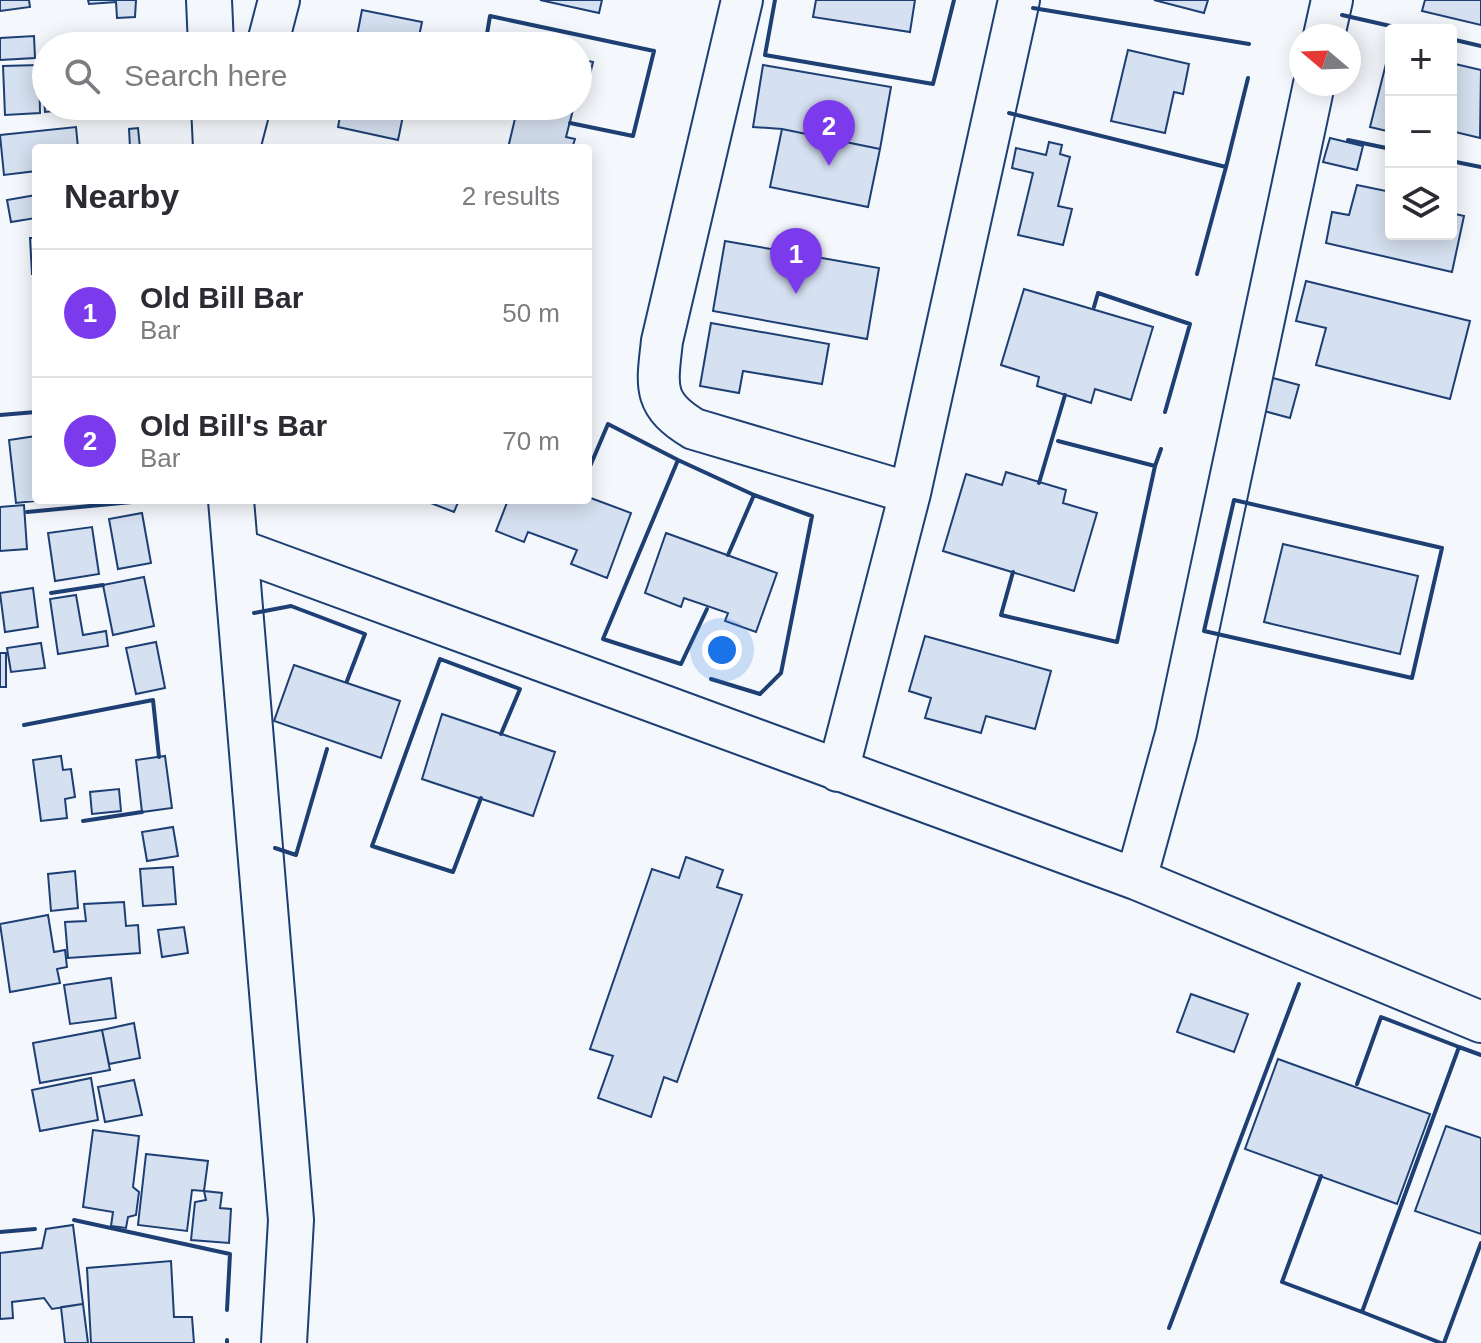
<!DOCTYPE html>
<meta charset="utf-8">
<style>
body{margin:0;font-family:Helvetica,sans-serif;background:#f7f7f7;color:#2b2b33}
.controls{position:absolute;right:24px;top:24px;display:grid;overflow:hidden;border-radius:8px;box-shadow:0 4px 20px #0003}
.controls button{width:72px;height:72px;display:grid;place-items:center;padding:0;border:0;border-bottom:2px solid #e1e1e2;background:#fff;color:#2b2b33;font:40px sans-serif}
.compass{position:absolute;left:1289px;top:24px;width:72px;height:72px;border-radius:50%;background:#fff;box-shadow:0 4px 20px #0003;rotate:289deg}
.you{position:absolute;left:722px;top:650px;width:28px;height:28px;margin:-20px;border:6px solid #fff;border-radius:50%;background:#1a73e8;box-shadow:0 0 0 12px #1a73e833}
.badge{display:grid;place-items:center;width:52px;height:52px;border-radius:50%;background:#7c3aed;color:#fff;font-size:26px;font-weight:700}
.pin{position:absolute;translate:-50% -66px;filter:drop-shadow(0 2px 4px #0008)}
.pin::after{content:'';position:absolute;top:42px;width:28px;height:24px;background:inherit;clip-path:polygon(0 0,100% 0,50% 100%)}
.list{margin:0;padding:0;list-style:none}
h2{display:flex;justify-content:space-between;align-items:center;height:104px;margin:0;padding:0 32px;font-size:34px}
h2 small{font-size:26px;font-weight:400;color:#7c7c81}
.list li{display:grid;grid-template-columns:52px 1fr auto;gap:24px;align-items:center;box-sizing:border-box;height:128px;padding:0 32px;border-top:2px solid #e1e1e2}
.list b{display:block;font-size:30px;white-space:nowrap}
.list p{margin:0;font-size:26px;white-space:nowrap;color:#7c7c81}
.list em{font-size:26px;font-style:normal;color:#7c7c81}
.icon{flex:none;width:44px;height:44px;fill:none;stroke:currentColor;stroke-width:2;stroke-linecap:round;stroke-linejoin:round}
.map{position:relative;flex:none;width:1481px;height:1343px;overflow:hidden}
.search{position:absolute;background:#fff;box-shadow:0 4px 20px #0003;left:32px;top:32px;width:560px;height:88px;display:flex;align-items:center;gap:20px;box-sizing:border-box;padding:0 28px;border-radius:44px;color:#7c7c81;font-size:30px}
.panel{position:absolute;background:#fff;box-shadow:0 4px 20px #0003;left:32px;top:144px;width:560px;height:360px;border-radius:8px}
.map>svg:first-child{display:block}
.building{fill:#d5e0f0;stroke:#1d3f73;stroke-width:2}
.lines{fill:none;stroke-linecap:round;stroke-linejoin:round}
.street-casing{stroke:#1d3f73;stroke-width:44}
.secondary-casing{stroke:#1d3f73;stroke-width:48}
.street{stroke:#f4f7fb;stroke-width:40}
.secondary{stroke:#f4f7fb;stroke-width:44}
.wall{stroke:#1d3f73;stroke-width:4}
</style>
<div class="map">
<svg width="1481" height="1343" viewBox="0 0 1481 1343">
<rect width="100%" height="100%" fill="#f4f7fb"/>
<path class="building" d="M0 0H29L30 7 0 11Z
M88 0H136L135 17 117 18 116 2 89 4Z
M540 0H602L599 13Z
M816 0H915L910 32 813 17Z
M1154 0H1208L1204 13Z
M1425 0H1481V25L1422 11Z
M362 10 422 22 417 46H355Z
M34 36 35 58 0 60V38Z
M1390 48H1391V132L1370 127Z
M1128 50 1189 64 1183 94 1174 92 1165 133 1111 121Z
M46 51V106H106L45 112 41 52Z
M578 59 593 62 585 95 578 93Z
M1451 63 1481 70 1480 138 1451 131Z
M39 65 40 113 5 115 3 66Z
M763 65 891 87 880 149 782 129 753 127Z
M342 106H405L398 140 338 127Z
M518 106H574L566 137 575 139 572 148H508Z
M76 127 78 148H36V171L4 175 0 135Z
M138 128 140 148H130L129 129Z
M782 129 880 149 868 207 770 187Z
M1330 138 1363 146 1357 170 1323 162Z
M1049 142 1062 145 1060 154 1070 157 1058 206 1072 209 1063 245 1018 235 1033 173 1012 168 1016 148 1046 155Z
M1357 185 1391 192V234H1451V213L1464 216 1452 272 1326 243 1332 212 1349 215Z
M36 195V218L11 222 7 200Z
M30 238H36V274H32Z
M725 241 879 268 867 339 713 311Z
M1306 281 1470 321 1450 399 1316 365 1326 328 1296 321Z
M1024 289 1153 327 1131 400 1095 389 1091 403 1037 386 1039 377 1001 365Z
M711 323 829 344 822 384 743 371 739 393 700 386Z
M1273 378 1299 385 1290 418 1264 411Z
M36 436V500H45L16 503 9 440Z
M1006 472 1066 490 1063 503 1097 513 1074 591 943 551 966 474 1002 485Z
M588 497 631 513 607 578 571 564 577 550 528 532 524 542 496 531 508 500H588Z
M423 500H459L454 512Z
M24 505 27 549 0 551V507Z
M142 513 151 563 118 569 109 519Z
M92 527 99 574 55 581 48 533Z
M666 533 777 573 756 632 725 621 728 613 684 598 681 607 645 593Z
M1283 544 1418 576 1400 654 1264 622Z
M144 577 154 626 113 635 103 585Z
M33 588 38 627 5 632 0 593Z
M76 595 83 635 106 631 108 646 58 654 50 599Z
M925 636 1051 671 1035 729 986 716 981 733 925 718 931 698 909 691Z
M156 642 165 688 136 694 126 648Z
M41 643 45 668 11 672 7 648Z
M0 653H6V687H0Z
M294 665 400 701 381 758 274 721Z
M442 714 555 752 533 816 422 779Z
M61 756 63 770 71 769 75 797 65 799 67 818 41 821 33 760Z
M165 756 172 808 142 812 136 760Z
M119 789 121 811 92 814 90 792Z
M173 827 178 856 147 861 142 832Z
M686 857 723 870 717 887 742 895 677 1082 664 1077 651 1117 598 1098 613 1056 590 1049 652 869 679 878Z
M173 867 176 904 143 906 140 869Z
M75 871 78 908 51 911 48 874Z
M124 902 126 926 138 925 140 953 68 958 65 922 86 921 84 904Z
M48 915 54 952 65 950 67 967 57 969 60 983 10 992 0 924Z
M184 927 188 953 162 957 158 930Z
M111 978 116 1018 70 1024 64 985Z
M1191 994 1248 1014 1234 1052 1177 1032Z
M134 1023 140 1058 109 1064 102 1030Z
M102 1030 110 1070 40 1083 33 1043Z
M1278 1059 1430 1114 1397 1204 1245 1149Z
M91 1078 98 1120 40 1131 32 1090Z
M134 1080 142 1115 105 1122 98 1087Z
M1446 1126 1481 1138V1234L1415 1211Z
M93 1130 139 1136 133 1187 139 1192 136 1215 128 1217 126 1228 111 1226 113 1212 83 1207Z
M146 1154 208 1161 204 1191 192 1190 187 1231 138 1225Z
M204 1191 222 1193 220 1208 231 1209 229 1243 191 1240 195 1202 206 1200Z
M73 1225 83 1304 52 1309 44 1298 12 1302 13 1318 0 1319V1253L42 1248 46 1229Z
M171 1261 174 1317H192L194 1343H91L87 1268Z
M83 1304 88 1343H65L61 1307Z"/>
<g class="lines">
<g class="street-casing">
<path id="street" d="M742 0 662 341C657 386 652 404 694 429L910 493
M1324 36 1332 0
M267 46 279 0
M1314 84 1176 734 1136 879 1481 1022
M239 148 250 106
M234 548 1136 879
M838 771 910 493 1019 0"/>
</g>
<g class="secondary-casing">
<path id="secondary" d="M209 0 211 46
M214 106 216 148
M231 500 291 1220 284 1343"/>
</g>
<use href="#street" class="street"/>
<use href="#secondary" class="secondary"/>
<path class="wall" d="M775 0 765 55 933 84 954 0
M1033 8 1249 44
M1342 15 1408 30
M1451 39 1481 46
M485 46 490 16 654 51 633 136 570 123
M506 106 517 109
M1009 113 1226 167 1248 78
M1348 140 1391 149
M1451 161 1481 167
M1197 274 1226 167
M1094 307 1098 293 1190 324 1165 412
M0 415 36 412
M1058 441 1155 466 1161 449
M678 460 754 495 728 555
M588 471 608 424 678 460 603 639 681 664 707 609
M1039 483 1065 395
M1234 500 1442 548 1412 678 1204 631Z
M27 512 153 500
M1013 572 1001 615 1117 642 1155 466
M51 593 103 585
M254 613 291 606 365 634 347 681
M711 679 760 694 781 673 812 516 754 495
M24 725 153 700 159 757
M481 798 453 872 372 846 440 659 520 689 501 734
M83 821 142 812
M275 848 296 855 327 749
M1459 1047 1481 1055
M1321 1176 1282 1282 1362 1312 1459 1047 1381 1017 1357 1084
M74 1220 230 1254 227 1310
M0 1232 35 1229
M1362 1312 1441 1343
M1169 1328 1299 984
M227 1343V1340
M1444 1343 1481 1243"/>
</g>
</svg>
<div class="controls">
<button>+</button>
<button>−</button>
<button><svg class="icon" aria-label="layers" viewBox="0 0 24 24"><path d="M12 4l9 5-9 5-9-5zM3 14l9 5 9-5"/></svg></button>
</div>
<svg class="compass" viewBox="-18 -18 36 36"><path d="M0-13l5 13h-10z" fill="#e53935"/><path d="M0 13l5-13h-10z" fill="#7c7c81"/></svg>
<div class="you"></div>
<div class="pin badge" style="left:796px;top:294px">1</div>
<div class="pin badge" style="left:829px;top:166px">2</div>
<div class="search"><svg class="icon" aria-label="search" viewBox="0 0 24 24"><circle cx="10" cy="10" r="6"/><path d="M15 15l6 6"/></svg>Search here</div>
<section class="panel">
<h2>Nearby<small>2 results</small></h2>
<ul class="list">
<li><span class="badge">1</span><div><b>Old Bill Bar</b><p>Bar</p></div><em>50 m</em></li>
<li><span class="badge">2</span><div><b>Old Bill's Bar</b><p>Bar</p></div><em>70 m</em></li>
</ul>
</section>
</div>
